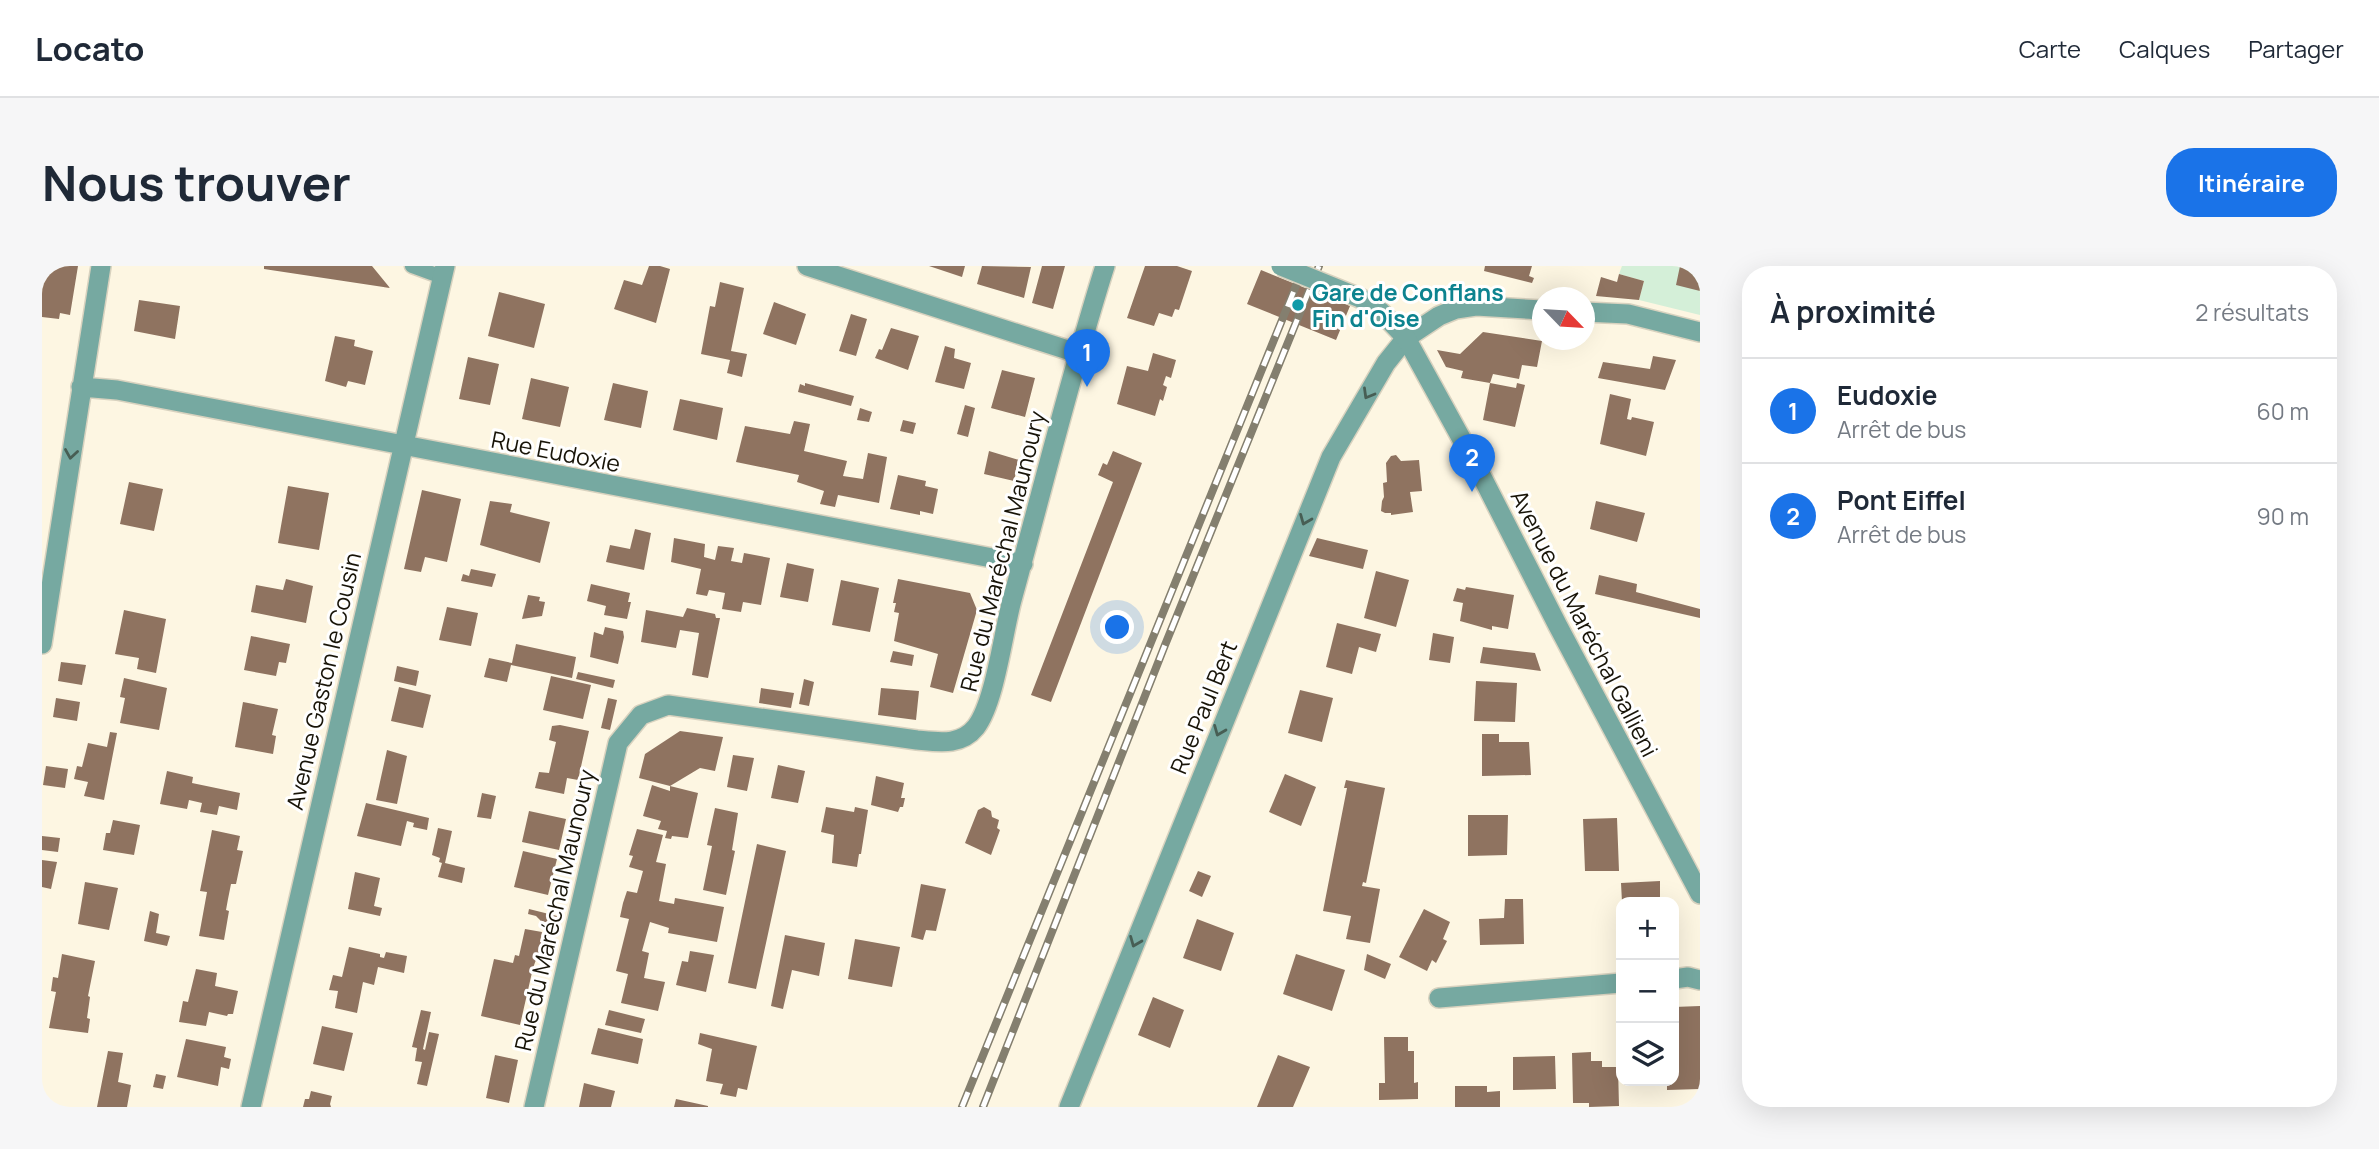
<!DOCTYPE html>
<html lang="fr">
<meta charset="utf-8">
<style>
body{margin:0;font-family:Manrope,sans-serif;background:#f6f6f7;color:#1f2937}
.controls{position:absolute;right:21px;bottom:21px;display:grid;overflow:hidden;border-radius:14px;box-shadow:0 7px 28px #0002}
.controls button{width:63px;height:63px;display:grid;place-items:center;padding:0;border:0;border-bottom:2px solid #e0e1e3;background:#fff;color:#1f2937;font:35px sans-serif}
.compass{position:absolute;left:1490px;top:21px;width:63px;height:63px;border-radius:50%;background:#fff;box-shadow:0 7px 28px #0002;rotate:115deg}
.you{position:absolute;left:1076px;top:362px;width:24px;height:24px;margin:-18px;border:5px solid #fff;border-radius:50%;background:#1a73e8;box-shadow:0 0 0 10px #1a73e833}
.badge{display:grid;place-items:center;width:46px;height:46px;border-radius:50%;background:#1a73e8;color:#fff;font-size:23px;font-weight:700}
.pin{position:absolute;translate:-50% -58px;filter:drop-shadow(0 2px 4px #0008)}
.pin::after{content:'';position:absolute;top:37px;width:24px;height:21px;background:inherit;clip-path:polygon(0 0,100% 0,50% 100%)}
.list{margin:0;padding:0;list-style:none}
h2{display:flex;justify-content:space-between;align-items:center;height:91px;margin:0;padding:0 28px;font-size:30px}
h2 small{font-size:23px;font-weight:400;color:#747a83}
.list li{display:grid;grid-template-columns:46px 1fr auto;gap:21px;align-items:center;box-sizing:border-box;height:105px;padding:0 28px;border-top:2px solid #e0e1e3}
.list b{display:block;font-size:26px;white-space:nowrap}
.list p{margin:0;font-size:23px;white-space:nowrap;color:#747a83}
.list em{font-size:23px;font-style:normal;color:#747a83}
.icon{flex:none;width:38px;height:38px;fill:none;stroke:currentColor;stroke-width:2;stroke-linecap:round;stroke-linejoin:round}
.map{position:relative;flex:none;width:1658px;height:841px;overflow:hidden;border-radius:28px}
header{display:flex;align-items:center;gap:42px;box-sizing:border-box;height:98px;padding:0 35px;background:#fff;border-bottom:2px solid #e0e1e3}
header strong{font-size:33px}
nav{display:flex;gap:38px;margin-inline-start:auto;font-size:24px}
.intro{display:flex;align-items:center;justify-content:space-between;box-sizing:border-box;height:168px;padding:0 42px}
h1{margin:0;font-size:49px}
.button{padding:18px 32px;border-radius:28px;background:#1a73e8;color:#fff;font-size:24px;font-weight:700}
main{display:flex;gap:42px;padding:0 42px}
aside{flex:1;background:#fff;border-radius:28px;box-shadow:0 7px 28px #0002}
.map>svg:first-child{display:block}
.green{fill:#d4efd8}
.building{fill:#8f7360}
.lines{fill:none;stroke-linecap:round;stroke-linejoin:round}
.service-casing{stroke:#d8d2bf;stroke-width:17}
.minor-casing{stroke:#d8d2bf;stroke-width:22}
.tertiary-casing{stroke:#d8d2bf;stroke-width:22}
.service{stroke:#76a9a1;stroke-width:14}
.minor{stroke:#76a9a1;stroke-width:19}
.tertiary{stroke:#76a9a1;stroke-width:19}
.rail-casing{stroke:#847f6f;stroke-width:8}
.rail{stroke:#fff;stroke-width:5;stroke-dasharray:16;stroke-linecap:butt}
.tertiary-bridge-casing{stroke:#d8d2bf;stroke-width:22;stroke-linecap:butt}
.tertiary-bridge{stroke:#76a9a1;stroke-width:19}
.oneway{stroke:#475e54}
.culture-dot{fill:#0f9aa8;stroke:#fff;stroke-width:2.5}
.labels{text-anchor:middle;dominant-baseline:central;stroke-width:6;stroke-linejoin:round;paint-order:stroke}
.culture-label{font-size:23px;font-weight:bold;fill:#0d838f;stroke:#fff;text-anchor:start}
.street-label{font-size:23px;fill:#181408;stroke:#fff}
</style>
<header>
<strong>Locato</strong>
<nav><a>Carte</a><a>Calques</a><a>Partager</a></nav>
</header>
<div class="intro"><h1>Nous trouver</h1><a class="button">Itinéraire</a></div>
<main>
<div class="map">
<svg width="1658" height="841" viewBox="0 0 1658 841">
<rect width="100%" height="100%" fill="#fdf6e2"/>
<path class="green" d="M1580 0H1658V49L1597 34 1602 15 1577 8Z"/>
<path class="building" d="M0 0H36L28 49 18 47 17 53 0 51Z
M222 0H330L348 22 222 3Z
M607 0H618L628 3 614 57 572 43 582 14 600 19Z
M887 0H923L920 11Z
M940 0 989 1 982 32 935 18Z
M1000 0H1023L1011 43 990 37Z
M1103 0H1135L1150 5 1137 44 1133 43 1130 51 1117 47 1112 60 1085 52Z
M1443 0H1490L1487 10 1492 12 1490 17 1442 5Z
M1638 0H1658V25L1634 19Z
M1219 4 1308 40 1294 74 1205 38Z
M1577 8 1602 15 1597 34 1554 30 1559 11 1575 16Z
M678 16 702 22 689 85 705 88 700 111 685 107 688 94 659 88 668 40 673 41Z
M457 26 503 38 492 82 446 70Z
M97 34 138 40 133 73 92 65Z
M732 36 764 48 754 79 721 68Z
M809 48 825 53 814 90 797 85Z
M849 62 877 70 866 104 833 92 837 83 840 84Z
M1441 66 1500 75 1495 101 1480 99 1477 113 1451 108 1448 117 1419 112 1421 105 1404 101 1395 84 1418 88Z
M293 70 313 74 312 80 331 85 323 119 306 115 304 121 283 115Z
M903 80 913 83 912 92 929 97 922 123 893 116Z
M1111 87 1134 94 1129 112 1124 110 1121 119 1125 121 1121 135 1118 133 1113 150 1075 138 1085 100 1106 105Z
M1611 90 1634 94 1623 124 1556 112 1561 96 1608 103Z
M426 91 457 98 448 139 417 133Z
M960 104 993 112 983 151 949 142Z
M489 112 527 121 518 161 480 153Z
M571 117 606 125 599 162 562 154Z
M763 117 812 130 809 140 756 126 758 118 763 120Z
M1448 117 1474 122 1475 117 1483 119 1473 161 1441 154Z
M1568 128 1589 133 1585 153 1589 154 1590 151 1612 156 1604 190 1558 178Z
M638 133 681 142 675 174 631 164Z
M923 139 933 142 926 171 915 168Z
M818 142 830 146 827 156 815 154Z
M861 154 874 157 871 168 858 165Z
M752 155 768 158 762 185 805 195 801 210 821 213 826 187 845 191 837 237 796 229 793 241 778 238 782 225 755 216 757 209 694 196 703 160 748 168Z
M947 185 977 194 972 215 942 208Z
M1071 185 1100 197 1009 436 989 429 1071 216 1056 209 1061 197 1065 199Z
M1354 189 1359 195 1377 194 1380 225 1368 226 1371 246 1349 249V247H1343L1339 245 1340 235 1342 231 1341 217 1345 216 1344 197 1349 190Z
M856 209 884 215 883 220 896 223 891 248 878 245V249L848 243Z
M87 216 121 223 112 265 78 258Z
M246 220 287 227 277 284 236 277Z
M380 224 419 233 405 296 383 291 379 306 362 303Z
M448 235 470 238 468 246 508 256 498 297 438 279Z
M1554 235 1603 247 1595 276 1548 263Z
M593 263 609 267 602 304 564 296 568 279 588 283Z
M632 272 663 278 662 291 673 294 676 280 692 282 689 295 700 297 702 287 728 292 719 339 701 336 699 346 680 343 683 327 667 324 665 330 654 328 659 303 629 296Z
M1275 272 1326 284 1321 303 1267 290Z
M745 297 772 303 766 336 738 331Z
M429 303 454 308 450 321 419 315 421 308 427 310Z
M1334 305 1367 314 1354 361 1322 352Z
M1557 309 1595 318 1594 326 1658 343V352L1553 328Z
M244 313 271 320 264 357 209 346 214 319 241 324Z
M856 313 928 327 935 344 911 427 888 421 896 388 852 375 857 347 852 346 854 337H851Z
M799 314 837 322 828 366 790 359Z
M549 318 588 327 586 336H589L585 353 562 349 564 340 545 335Z
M1424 321 1472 329 1466 363 1450 360V364L1418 355 1421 337 1411 335 1415 322 1423 324Z
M486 329 498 331 497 335 503 336 500 350 480 353Z
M405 341 436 347 429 380 397 374Z
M645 342 673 348 674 352H678L666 412 650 409 657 367 638 364 634 382 599 376 604 344 641 351Z
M82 344 124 353 114 407 95 403 97 392 73 388Z
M1295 357 1339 368 1334 386 1317 381 1310 408 1284 401Z
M563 361 581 365 582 371 576 398 548 391 552 366 561 369Z
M1391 367 1412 371 1408 397 1387 394Z
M209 370 248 378 244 397 237 396 234 410 202 404Z
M474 378 534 391 530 412 469 399 465 416 442 411 447 392 470 397Z
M1441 381 1493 387 1499 405 1438 397Z
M851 385 872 389 870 400 848 396Z
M19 396 44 399 40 419 16 415Z
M355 400 377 405 374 420 352 415Z
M536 406 573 414 571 422 534 413Z
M509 410 549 419 541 453 501 444Z
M82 412 125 422 117 464 78 457 83 432 78 431Z
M762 413 772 416 767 440 757 438Z
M1434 415 1475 417 1473 456 1432 455Z
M357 421 389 429 381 462 349 455Z
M719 422 752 427 749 442 717 437Z
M839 422 877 425 874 454 836 449Z
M1258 424 1291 432 1280 476 1246 467Z
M14 432 38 436 35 455 11 451Z
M566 432 575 434 568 464 559 462Z
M201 436 236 443 230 469 234 470 231 488 193 481Z
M518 459 547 465 536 514 525 512 522 528 493 522 497 506 507 507 514 476 507 474 510 460Z
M638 465 681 471 673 505 658 502 628 520 597 512 603 488Z
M68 466 75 467 62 534 42 530 46 516 32 513 35 500 40 501 46 477 65 481Z
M1440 468H1457V476H1487L1489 509 1440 510Z
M345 484 365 490 355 538 334 534Z
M691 489 712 492 705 525 685 521Z
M736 499 763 505 756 537 729 532Z
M4 500 26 503 23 522 1 519Z
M125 505 151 511 150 517 198 527 195 544 177 540 175 549 158 546 160 537 147 534 145 543 118 538Z
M1243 508 1274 521 1259 560 1227 546Z
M834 510 862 517 859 532H863L861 541H858L856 546 829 539Z
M1304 514 1343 522 1324 617 1321 616 1320 620 1338 623 1328 677 1304 673 1309 650 1281 645 1305 522H1302Z
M610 519 628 525V520L656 527 646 572 630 570 629 573 623 572 625 565 616 563 619 555 601 550Z
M440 527 454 530 449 553 435 551Z
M324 537 387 552 385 564 371 561 372 557 365 555 359 580 315 570Z
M784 541 812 546 813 541 826 544 819 588H817L815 601 790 597 792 569 779 566Z
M942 541 949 545 950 551 957 554 955 562 958 564 949 589 923 577 936 544Z
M673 542 696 547 690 584 693 585 684 629 661 624 670 580 665 579Z
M487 545 524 553 517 584 480 576Z
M1426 549H1466L1465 589 1426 590Z
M1575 552 1577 605H1543L1541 553Z
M71 554 98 559 92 589 61 584 64 567H68Z
M396 562 410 565 403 597 423 602 420 617 396 611 400 597 397 596 398 592 390 589Z
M595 563 621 569 614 596 624 598 617 635 632 638 633 632 682 641 675 676 626 667 627 662 608 656 600 685 607 687 602 712 623 716 616 745 579 737 586 708 574 705 587 653 578 651 581 637 585 625 595 627 601 605 587 601 591 590 587 589Z
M170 564 198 570 195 584 201 585 194 618H189L186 633 184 644 187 645 182 674 157 670 165 626 158 625Z
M0 570 18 572 16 586 0 584Z
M715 578 744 585 714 723 686 717Z
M481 585 515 593 506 629 472 621Z
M0 594 15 596 9 623 0 621Z
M1156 605 1169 610 1160 631 1147 625Z
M313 606 338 612 332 640 340 642 338 650 306 643Z
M1618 615V636H1580L1579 617Z
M43 616 76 622 67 664 36 658Z
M879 618 904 623 894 665 884 664 881 674 869 671Z
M1463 633H1481L1482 678 1438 679 1437 653 1462 652Z
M487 643 515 650 512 658 499 655 494 650 486 648Z
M1382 643 1408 656 1401 673 1405 675 1394 697 1390 694 1385 705 1357 691Z
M108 645 117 648 114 667 128 670 125 680 102 675Z
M1155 653 1192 667 1179 705 1141 692Z
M483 663 500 666 498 676 506 678 503 693 495 691 491 702 478 759 439 750 452 693 471 697 473 689 477 690Z
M743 669 783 677 777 710 750 704 741 743 729 740Z
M813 673 858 681 850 721 806 713Z
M307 681 338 688V691L342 692 344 686 365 690 362 707 336 701 332 719 321 716 315 747 293 742 296 725 287 724 291 709 300 711Z
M648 685 672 689 664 726 634 719 640 695 646 696Z
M20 688 53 695 46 730 48 731 45 752 48 753 46 767 7 762 14 726 9 725 11 711 16 712Z
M1254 688 1303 704 1290 745 1241 728Z
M1325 688 1349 698 1343 713 1322 704Z
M154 703 175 707 173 720 196 725 191 748H186L185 750 167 746 164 760 137 756 141 735 146 736Z
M1111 731 1142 744 1128 782 1096 769Z
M1658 740V823L1625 824V815H1632V741Z
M379 744 389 746 381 783 383 784 387 766 397 768 385 820 375 818 380 796 373 795 375 782 370 781Z
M567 744 603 753 599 767 563 759Z
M280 760 311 767 302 805 271 798Z
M556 762 601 773 596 798 549 788Z
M658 767 715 780 705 824 696 822 694 831 678 828 681 818 664 815 670 783 656 778Z
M1342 771H1366V785H1372V817L1376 816V833L1337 834V817H1343Z
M144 773 184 781 182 791 189 793 187 803 179 801 176 820 135 811Z
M66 785 81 787 76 816 89 819 85 841H55Z
M1549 786V795H1560V801H1576L1577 840 1547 841V837H1531L1530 787Z
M453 789 476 794 467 837 444 832Z
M1236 789 1268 801 1251 841H1215Z
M1513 790 1514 823 1471 824V791Z
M114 808 124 810 121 823 111 821Z
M542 817 573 825 569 841H537Z
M1413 820H1445V826L1458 825V841H1413Z
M269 825 290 830 288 838 289 841H261L263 833H267Z
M634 833 666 840V841H632Z"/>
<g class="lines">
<g class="service-casing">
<path id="service" d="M370 0 400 11"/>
</g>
<g class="minor-casing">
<path id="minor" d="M765 0 1035 87
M1542 46 1586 48 1658 66
M39 121 75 124 981 298
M0 378 59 0
M1632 713 1646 711 1658 714
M1397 732 1579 717
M209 841 403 0
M492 841 576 477 599 449 626 439 875 474C897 476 919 480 934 461 953 436 961 367 970 334 1001 222 1028 110 1063 0
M1027 841 1289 191 1344 97 1364 72 1397 50 1414 43 1434 40 1500 44"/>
</g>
<g class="tertiary-casing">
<path id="tertiary" d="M1318 32 1339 46 1364 72 1435 201 1516 360 1658 628"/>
</g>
<use href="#service" class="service"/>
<use href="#minor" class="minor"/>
<use href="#tertiary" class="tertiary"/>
<g class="rail-casing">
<path id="rail" d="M920 841 1262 0
M941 841 1123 379 1277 0"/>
</g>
<use href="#rail" class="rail"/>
<g class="tertiary-bridge-casing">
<path id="tertiary-bridge" d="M1239 0 1318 32"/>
</g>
<use href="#tertiary-bridge" class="tertiary-bridge"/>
</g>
<defs><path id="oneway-chevron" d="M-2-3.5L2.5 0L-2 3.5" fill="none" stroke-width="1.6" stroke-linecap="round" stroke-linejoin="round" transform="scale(1.75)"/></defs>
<g class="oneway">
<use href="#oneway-chevron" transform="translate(1326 128) rotate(120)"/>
<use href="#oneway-chevron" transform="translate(29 188) rotate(99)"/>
<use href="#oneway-chevron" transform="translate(1263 254) rotate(112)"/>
<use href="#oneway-chevron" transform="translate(1177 465) rotate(112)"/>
<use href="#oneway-chevron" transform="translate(1093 676) rotate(112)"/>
</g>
<circle class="culture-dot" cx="1256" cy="39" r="7"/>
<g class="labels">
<g class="culture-label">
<text x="1270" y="26">Gare de Conflans<tspan x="1270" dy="26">Fin d'Oise</tspan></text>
</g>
<g class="street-label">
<text transform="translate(514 185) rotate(11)">Rue Eudoxie</text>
<text transform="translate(960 285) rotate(-76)">Rue du Maréchal Maunoury</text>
<text transform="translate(1543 357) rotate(63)">Avenue du Maréchal Gallieni</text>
<text transform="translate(281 415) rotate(-77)">Avenue Gaston le Cousin</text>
<text transform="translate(1161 441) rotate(-68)">Rue Paul Bert</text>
<text transform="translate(512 644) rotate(-77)">Rue du Maréchal Maunoury</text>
</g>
</g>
</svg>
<div class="controls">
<button>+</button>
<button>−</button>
<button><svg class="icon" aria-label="layers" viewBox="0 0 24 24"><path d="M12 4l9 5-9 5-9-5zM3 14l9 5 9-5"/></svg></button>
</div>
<svg class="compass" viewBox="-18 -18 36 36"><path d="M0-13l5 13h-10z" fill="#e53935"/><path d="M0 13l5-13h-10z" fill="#747a83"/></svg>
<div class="you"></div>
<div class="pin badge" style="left:1045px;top:121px">1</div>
<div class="pin badge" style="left:1430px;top:226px">2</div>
</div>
<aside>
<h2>À proximité<small>2 résultats</small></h2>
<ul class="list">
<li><span class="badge">1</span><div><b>Eudoxie</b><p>Arrêt de bus</p></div><em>60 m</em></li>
<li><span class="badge">2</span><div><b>Pont Eiffel</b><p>Arrêt de bus</p></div><em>90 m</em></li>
</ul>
</aside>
</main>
